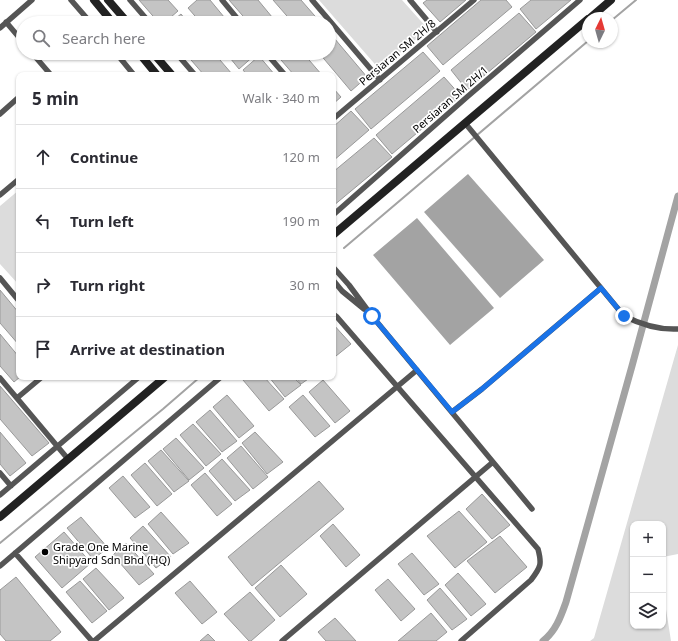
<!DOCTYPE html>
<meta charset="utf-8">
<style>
body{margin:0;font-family:"Noto Sans",sans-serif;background:#f7f7f7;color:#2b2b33}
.controls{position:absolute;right:12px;bottom:12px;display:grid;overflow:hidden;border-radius:8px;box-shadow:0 1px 3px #0004}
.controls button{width:36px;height:36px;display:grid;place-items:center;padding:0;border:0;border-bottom:1px solid #e1e1e2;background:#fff;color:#2b2b33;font:20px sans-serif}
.compass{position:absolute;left:582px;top:12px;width:36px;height:36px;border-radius:50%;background:#fff;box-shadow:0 1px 3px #0004;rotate:5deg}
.stop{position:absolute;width:12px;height:12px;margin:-9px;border:3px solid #1a73e8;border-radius:50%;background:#fff}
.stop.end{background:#1a73e8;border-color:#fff;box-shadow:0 1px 4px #0008}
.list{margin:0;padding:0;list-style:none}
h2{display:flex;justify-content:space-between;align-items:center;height:52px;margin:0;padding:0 16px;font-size:17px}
h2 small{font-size:13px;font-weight:400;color:#7c7c81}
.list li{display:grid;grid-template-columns:26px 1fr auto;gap:12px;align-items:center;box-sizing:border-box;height:64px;padding:0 16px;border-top:1px solid #e1e1e2}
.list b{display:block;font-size:15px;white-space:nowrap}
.list em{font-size:13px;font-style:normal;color:#7c7c81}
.icon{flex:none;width:22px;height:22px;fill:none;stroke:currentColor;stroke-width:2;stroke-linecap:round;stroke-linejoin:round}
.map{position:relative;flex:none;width:678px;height:641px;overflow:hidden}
.search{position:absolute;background:#fff;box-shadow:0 1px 3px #0004;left:16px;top:16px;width:320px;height:44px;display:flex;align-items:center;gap:10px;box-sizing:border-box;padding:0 14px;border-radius:22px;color:#7c7c81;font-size:15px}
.panel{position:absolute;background:#fff;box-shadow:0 1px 3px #0004;left:16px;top:72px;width:320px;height:308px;border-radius:8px}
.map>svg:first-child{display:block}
.green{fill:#dcdcdc}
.water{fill:#a3a3a3}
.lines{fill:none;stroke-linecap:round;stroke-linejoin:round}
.stream{stroke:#a3a3a3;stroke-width:2}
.canal{stroke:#a3a3a3;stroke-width:7}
.building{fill:#c4c4c4;stroke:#999}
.street{stroke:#555;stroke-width:5.5}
.secondary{stroke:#222;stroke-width:8}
.route{stroke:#1a73e8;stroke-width:5}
.poi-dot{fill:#000;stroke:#fff;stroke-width:1.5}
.labels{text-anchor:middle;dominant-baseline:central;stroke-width:3.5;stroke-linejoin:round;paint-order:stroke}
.street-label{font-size:11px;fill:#000;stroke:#fff}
.poi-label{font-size:11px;fill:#000;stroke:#fff;text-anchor:start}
</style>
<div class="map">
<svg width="678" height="641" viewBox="0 0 678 641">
<rect width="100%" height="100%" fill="#fff"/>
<path class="green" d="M319 0H402L428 29 380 70Z
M19 190V285L0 264V206Z
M678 345V554L663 557V524H633V626H663V590L671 641H590L594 638Z"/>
<path class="water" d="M468 174 544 260 500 298 424 212Z
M417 218 494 308 450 345 373 255Z"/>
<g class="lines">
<path class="stream" d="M612 20 636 0
M344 248 588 41
M0 543 163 409 200 377"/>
<path class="canal" d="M543 641C556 631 561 616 566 602L632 366 678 196"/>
</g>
<path class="building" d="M139 0H168L178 11 164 23H159Z
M197 0H210L229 23H201L188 8Z
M229 0H258L277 23H249Z
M273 0H301L321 23H293Z
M427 0H466L440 22 423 3Z
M481 0H506L512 7 443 65 427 46Z
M531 0H571L536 29 520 9Z
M519 13 536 32 467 90 451 70Z
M181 14 188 23H170Z
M329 32 367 77 351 91 319 53H329Z
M423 52 440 71 371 129 355 109Z
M185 53H214L232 74 231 75H204Z
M226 53H255L256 54 239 69Z
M275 53H303L322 75H294Z
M259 56 275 75H247L243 70Z
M444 77 461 96 392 154 376 135Z
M333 88 341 97 333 104Z
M351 111 369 130 333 161V127Z
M374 138 392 157 333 206V172Z
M0 290 19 313V345L0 323Z
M333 324 351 344 336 356 333 353Z
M0 334 19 357V377H20L14 382 0 366Z
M246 377H264L284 399 269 411 243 380Z
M269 377H293L301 385 285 397Z
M295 377H311L301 384Z
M323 380 350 411 335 423 309 392Z
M0 386 49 443 32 456 0 419Z
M227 395 254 426 239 438 213 407Z
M303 395 330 426 315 437 289 407Z
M210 410 237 441 222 452 196 422Z
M193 424 221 454 206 466 180 435Z
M0 432 26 463 10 476 0 464Z
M255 432 283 462 267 474 242 443Z
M176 438 204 468 189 480 163 449Z
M241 446 268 477 253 489 227 458Z
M161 450 189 481 174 492 148 461Z
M222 459 250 490 235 501 209 471Z
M145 463 172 494 157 506 131 475Z
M205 473 232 504 217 516 191 485Z
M123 476 150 507 135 518 109 488Z
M319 481 344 509 252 586 228 557Z
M482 494 510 525 492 539 466 509Z
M459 511 487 542 455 568 427 536Z
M161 512 189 543 173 554 148 524Z
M81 517 108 548 93 559 67 528Z
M333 524 360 555 346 567 320 536Z
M143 526 171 557 156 568 130 538Z
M64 532 91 563 62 588 35 557Z
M500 536 527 567 495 593 467 561Z
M126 543 154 574 139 585 113 555Z
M412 553 439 584 424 595 398 564Z
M281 565 307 594 280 617 255 588Z
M96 568 124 598 109 610 83 579Z
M458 573 486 604 471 616 445 585Z
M16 577 61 632 50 641H6L0 634V590Z
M388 579 415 609 401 621 375 590Z
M80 581 107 611 92 623 66 592Z
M190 581 217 612 202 624 175 593Z
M440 588 467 619 452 630 427 600Z
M250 592 275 620 251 641H249L224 614Z
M431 613 447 632 436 641H398Z
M335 618 356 641H326L318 632Z
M208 634 215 641H200Z"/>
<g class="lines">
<path class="street" d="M71 0 91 23
M130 0 150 23
M222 0 241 23
M312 0 380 80
M410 0 437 32
M6 22 23 42
M0 28 32 0
M32 53 51 75
M116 53 134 75
M176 53 195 75
M266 53 285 75
M0 114 19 97
M333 119 474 0
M465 123 624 316C640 324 660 330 678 329
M0 195 19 179
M333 215 467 97 580 0
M333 267 349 285 372 316 532 509
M0 278 19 301
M333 280 342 291 364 309
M333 314 337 317 538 549C542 564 541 567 531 580L461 641
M0 378 68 459
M17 398 42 377
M452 412 482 389 601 288
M0 473 11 486
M0 495 139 377
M15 553 92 641
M0 566 221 377
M94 641 417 370
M282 641 493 462"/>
<path class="secondary" d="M94 0 113 23
M108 0 128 23
M590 18 611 0
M139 53 157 75
M153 53 172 75
M333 235 588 19
M0 517 165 377"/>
</g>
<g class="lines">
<path class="route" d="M372 316 452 412 482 389 601 288 624 316"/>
</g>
<circle class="poi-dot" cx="45" cy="552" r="4"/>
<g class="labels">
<g class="street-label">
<text transform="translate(397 52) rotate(-40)">Persiaran SM 2H/8</text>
<text transform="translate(450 99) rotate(-41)">Persiaran SM 2H/1</text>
</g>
<g class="poi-label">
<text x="53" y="546">Grade One Marine<tspan x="53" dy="13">Shipyard Sdn Bhd (HQ)</tspan></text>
</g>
</g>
</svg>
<div class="controls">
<button>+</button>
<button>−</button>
<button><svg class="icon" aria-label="layers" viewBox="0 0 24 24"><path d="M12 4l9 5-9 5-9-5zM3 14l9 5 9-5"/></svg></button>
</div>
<svg class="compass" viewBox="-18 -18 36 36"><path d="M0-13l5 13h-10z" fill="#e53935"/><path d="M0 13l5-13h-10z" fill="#7c7c81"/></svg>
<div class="stop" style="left:372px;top:316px"></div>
<div class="stop end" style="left:624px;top:316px"></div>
<div class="search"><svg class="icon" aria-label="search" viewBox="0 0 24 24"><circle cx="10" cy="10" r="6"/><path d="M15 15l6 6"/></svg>Search here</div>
<section class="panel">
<h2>5 min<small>Walk · 340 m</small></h2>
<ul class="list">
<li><svg class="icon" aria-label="ahead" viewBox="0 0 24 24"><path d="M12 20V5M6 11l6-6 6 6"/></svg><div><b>Continue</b></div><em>120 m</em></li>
<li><svg class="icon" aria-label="left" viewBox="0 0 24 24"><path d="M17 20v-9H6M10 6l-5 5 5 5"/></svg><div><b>Turn left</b></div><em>190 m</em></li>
<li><svg class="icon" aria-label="right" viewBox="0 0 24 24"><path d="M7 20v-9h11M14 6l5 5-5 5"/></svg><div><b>Turn right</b></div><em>30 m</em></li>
<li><svg class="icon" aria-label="arrive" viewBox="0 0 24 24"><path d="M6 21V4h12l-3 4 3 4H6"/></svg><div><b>Arrive at destination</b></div></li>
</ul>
</section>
</div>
